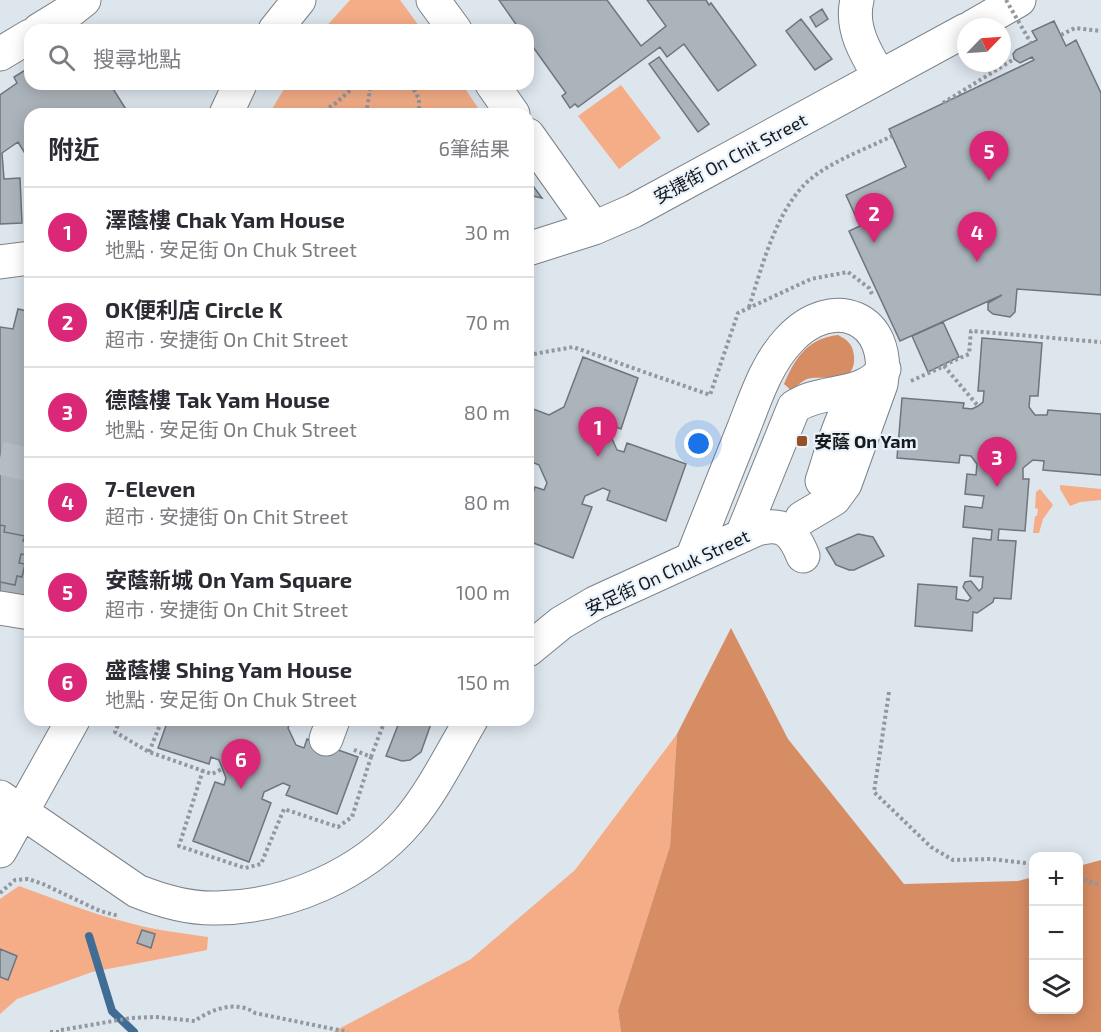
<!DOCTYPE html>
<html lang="zh-TW">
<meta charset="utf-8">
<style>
body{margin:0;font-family:"Exo 2","Noto Sans TC",sans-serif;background:#f2f2f3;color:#2b2b33}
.controls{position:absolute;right:18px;bottom:18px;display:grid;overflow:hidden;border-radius:12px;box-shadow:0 3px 15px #0003}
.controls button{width:54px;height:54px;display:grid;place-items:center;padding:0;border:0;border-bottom:2px solid #e1e1e2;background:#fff;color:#2b2b33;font:30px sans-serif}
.compass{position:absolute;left:957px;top:18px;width:54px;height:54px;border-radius:50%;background:#fff;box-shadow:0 3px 15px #0003;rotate:65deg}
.you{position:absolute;left:699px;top:444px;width:21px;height:21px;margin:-15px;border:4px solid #fff;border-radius:50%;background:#1a73e8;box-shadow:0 0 0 9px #1a73e833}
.badge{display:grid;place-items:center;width:39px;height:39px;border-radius:50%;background:#db2777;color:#fff;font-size:20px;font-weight:700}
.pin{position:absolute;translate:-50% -50px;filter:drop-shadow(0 2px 3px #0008)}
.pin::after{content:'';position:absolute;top:32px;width:21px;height:18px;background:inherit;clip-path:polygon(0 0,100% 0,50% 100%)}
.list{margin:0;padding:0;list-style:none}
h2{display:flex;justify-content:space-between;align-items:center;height:78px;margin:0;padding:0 24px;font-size:26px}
h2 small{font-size:20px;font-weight:400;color:#7c7c81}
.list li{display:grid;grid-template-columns:39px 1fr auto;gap:18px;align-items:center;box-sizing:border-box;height:90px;padding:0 24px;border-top:2px solid #e1e1e2}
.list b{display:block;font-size:22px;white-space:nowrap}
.list p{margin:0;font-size:20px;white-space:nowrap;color:#7c7c81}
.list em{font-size:20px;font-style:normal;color:#7c7c81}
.icon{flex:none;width:33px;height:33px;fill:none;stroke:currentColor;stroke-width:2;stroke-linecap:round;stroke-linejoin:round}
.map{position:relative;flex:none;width:1101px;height:1032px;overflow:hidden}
.search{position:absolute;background:#fff;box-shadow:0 3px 15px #0003;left:24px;top:24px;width:510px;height:66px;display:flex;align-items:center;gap:15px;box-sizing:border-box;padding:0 21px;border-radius:18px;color:#7c7c81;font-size:22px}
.panel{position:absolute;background:#fff;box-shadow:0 3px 15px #0003;left:24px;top:108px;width:510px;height:618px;border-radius:18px}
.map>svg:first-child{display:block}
.green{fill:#f4ad87}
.forest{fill:#d78d64}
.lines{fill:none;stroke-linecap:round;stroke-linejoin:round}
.stream{stroke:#406d95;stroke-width:8}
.building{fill:#acb4bb;stroke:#6e757c;stroke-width:1.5}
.minor-tunnel{stroke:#b5bcc3;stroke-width:33;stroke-dasharray:33 16;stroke-linecap:butt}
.minor-casing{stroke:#7b8289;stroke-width:35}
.path{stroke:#92989e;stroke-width:4;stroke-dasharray:3 3;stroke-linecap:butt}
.minor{stroke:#fff;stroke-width:33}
.path-bridge{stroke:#92989e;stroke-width:4;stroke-dasharray:3 3;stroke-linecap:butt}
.poi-dot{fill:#965026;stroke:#eaf3fb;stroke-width:2}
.labels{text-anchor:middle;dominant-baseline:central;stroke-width:4.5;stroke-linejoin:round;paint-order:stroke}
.street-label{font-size:18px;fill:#171a1d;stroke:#eaf3fb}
.poi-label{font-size:18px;font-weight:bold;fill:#171a1d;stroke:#eaf3fb;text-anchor:start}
</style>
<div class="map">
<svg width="1101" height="1032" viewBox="0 0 1101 1032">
<rect width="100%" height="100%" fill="#dde5ed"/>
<path class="green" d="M350 0H400L422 30H323Z
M287 84H462L482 114H269Z
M621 85 661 138 619 169 578 116Z
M1060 485 1101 489V500L1080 502 1070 506 1060 489Z
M1040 489 1053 505 1043 519 1039 533H1033L1035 516H1037L1038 509 1035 508 1036 492Z
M677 734 670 846 618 1010 621 1032H333L471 959 575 870Z
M19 886C55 899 89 913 126 922 153 930 180 933 208 937L207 950 92 972 17 999 0 1014V899Z"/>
<path class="forest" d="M838 335C848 340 853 345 854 356 856 385 829 376 812 378 803 379 798 385 792 391L784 384C795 358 808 338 838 335Z
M731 628 788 739 904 884 1018 881 1033 877 1034 1010H1078L1079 866 1101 860V1032H621L618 1010 670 846 677 734Z"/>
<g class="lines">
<path class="stream" d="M89 936 112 1011 134 1032"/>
</g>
<path class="building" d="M499 0H607L641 46 666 26 647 0H706L709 5 711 3 756 65 718 91 684 44 667 57 660 47 578 107 575 104 570 108 562 96 566 93 528 40V30H520Z
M822 9 828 19 816 27 810 17Z
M801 19 832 59 815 70 786 31Z
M1054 21 1066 46 1076 40 1101 93V295L1017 289 1015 312 1010 317 993 314 988 310V303L1002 295 900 341 849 231 860 226 846 195 906 167 889 129 1034 60 1032 57 1020 63 1014 59 1013 54 1016 50 1037 40 1032 31Z
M659 57 709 124 698 132 649 64Z
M30 67V84H110L129 114H30V153L26 155 18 142 2 153 4 179 20 178 22 223 0 224V95L17 83 14 77Z
M528 179 542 198 528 195Z
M29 302 30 568 24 597 0 593V327L13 329 18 309 27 311Z
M943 322 959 357 928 372 912 336Z
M982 338 1042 343 1038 396H1030L1029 407 1035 415H1047L1048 410 1101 414V475L1043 470 1044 461 1033 460 1023 468V479H1029L1025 531 999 529 998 540 1016 541 1011 599 994 598 993 602 977 613 973 612 972 631 915 626 918 584 957 587 956 599 968 601 971 598 963 587 965 582 971 581 979 591 982 588 983 577 970 576 973 538 991 540 992 530 963 527 965 506 982 508 984 496 965 494 967 474 976 475 977 464 971 456 960 455 959 463 897 458 902 398 964 403 963 408 972 409 978 406 983 402 984 391H978Z
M583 357 638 378 621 429 611 425 609 432 617 450 624 452 627 443 686 464 666 521 607 500 610 491 603 488 585 496 582 504 592 507 573 558 528 541V506L535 487 544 490 547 483 539 465 532 462 528 471V407L549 415 564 407Z
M0 525 5 526 4 532 25 536 23 541 30 542 27 555 21 554 19 563 25 564 22 577 17 576 15 585 0 582Z
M858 534 873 537 884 556 854 570H849L836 565 826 548Z
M168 720H301L300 724 291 720 288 728 296 745 304 748 307 739 358 757 337 814 286 795 290 786 283 783 264 792 262 799 271 803 249 862 193 841 215 782 224 785 226 778 219 760 211 757 209 764 158 748Z
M400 720 432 721 421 752 410 760 402 761 386 756Z
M142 930 155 934 151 948 137 943Z
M0 949 17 956 8 980 0 977Z"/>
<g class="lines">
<path class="minor-tunnel" d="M0 458 30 465"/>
<g class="minor-casing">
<path id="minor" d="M433 0 455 30
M857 0C850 28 866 54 880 77
M972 27 1019 0
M39 30 70 11 84 0
M275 30 299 0
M0 54 30 36
M492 84 513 114
M226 114 240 84
M528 135 594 228
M528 249 594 228 633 211 966 30
M0 262 30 258
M822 481C833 449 841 407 867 384
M742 535 794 407C822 388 863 399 884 369
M692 558C709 515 726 473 743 430 755 400 766 364 789 340 832 293 893 316 881 384L845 484 834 499 802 518
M0 608 30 613
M528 650 561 623 595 603 757 529C783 522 793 531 803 556
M326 739 333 720
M0 797 137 891C162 901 190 909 217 908 287 907 362 875 408 821 433 791 451 754 471 720
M0 851 73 720"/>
</g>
<path class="path" d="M1061 35 1075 28 1101 31
M411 84 419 99V114
M943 103 1014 59
M319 114 336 103 357 84
M366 114 370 90 368 84
M749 307C763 264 778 201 817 174 840 158 868 148 892 136
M528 355 573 347 710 395 738 313 811 279 848 272 869 288 872 294
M944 365 969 354 971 331 1101 342
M911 381 944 366 978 406
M889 692 874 792 931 847 953 860 991 859 1034 864
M120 720 115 732 149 752 212 774 222 769
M149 752 162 720
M371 757 385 720
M203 770 179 846 245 868 261 864 284 809 338 827 352 817 371 757 352 749
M1078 878 1097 884H1101
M0 893 15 880 28 879 43 884 100 911 119 916
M61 1030 131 1018 156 1017 195 1021C211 1009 237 1000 255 1013L348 1032
M50 1032H63"/>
<use href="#minor" class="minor"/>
<path class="path-bridge" d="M1006 0 1031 43"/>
</g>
<rect class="poi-dot" x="796" y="435" width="12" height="12" rx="3"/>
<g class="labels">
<g class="street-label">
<text transform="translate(730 158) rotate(-28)">安捷街 On Chit Street</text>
<text transform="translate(667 572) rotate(-25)">安足街 On Chuk Street</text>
</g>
<g class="poi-label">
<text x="814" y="441">安蔭 On Yam</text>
</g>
</g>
</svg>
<div class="controls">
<button>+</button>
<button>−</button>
<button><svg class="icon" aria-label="layers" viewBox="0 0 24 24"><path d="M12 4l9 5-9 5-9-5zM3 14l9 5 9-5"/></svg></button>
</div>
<svg class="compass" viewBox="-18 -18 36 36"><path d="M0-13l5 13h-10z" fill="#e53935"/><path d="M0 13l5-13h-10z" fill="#7c7c81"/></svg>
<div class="you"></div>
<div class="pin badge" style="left:598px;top:457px">1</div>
<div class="pin badge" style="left:874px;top:243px">2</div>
<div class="pin badge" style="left:997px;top:487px">3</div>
<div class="pin badge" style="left:977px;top:262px">4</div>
<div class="pin badge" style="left:989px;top:181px">5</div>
<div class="pin badge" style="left:241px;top:789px">6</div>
<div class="search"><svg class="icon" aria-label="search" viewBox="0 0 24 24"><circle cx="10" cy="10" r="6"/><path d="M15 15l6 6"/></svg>搜尋地點</div>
<section class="panel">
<h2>附近<small>6筆結果</small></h2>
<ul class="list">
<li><span class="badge">1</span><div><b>澤蔭樓 Chak Yam House</b><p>地點 · 安足街 On Chuk Street</p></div><em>30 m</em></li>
<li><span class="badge">2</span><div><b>OK便利店 Circle K</b><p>超市 · 安捷街 On Chit Street</p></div><em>70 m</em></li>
<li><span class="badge">3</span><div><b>德蔭樓 Tak Yam House</b><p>地點 · 安足街 On Chuk Street</p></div><em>80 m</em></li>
<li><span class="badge">4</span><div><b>7-Eleven</b><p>超市 · 安捷街 On Chit Street</p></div><em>80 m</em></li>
<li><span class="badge">5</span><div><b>安蔭新城 On Yam Square</b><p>超市 · 安捷街 On Chit Street</p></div><em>100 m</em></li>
<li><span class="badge">6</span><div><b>盛蔭樓 Shing Yam House</b><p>地點 · 安足街 On Chuk Street</p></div><em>150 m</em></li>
</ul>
</section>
</div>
